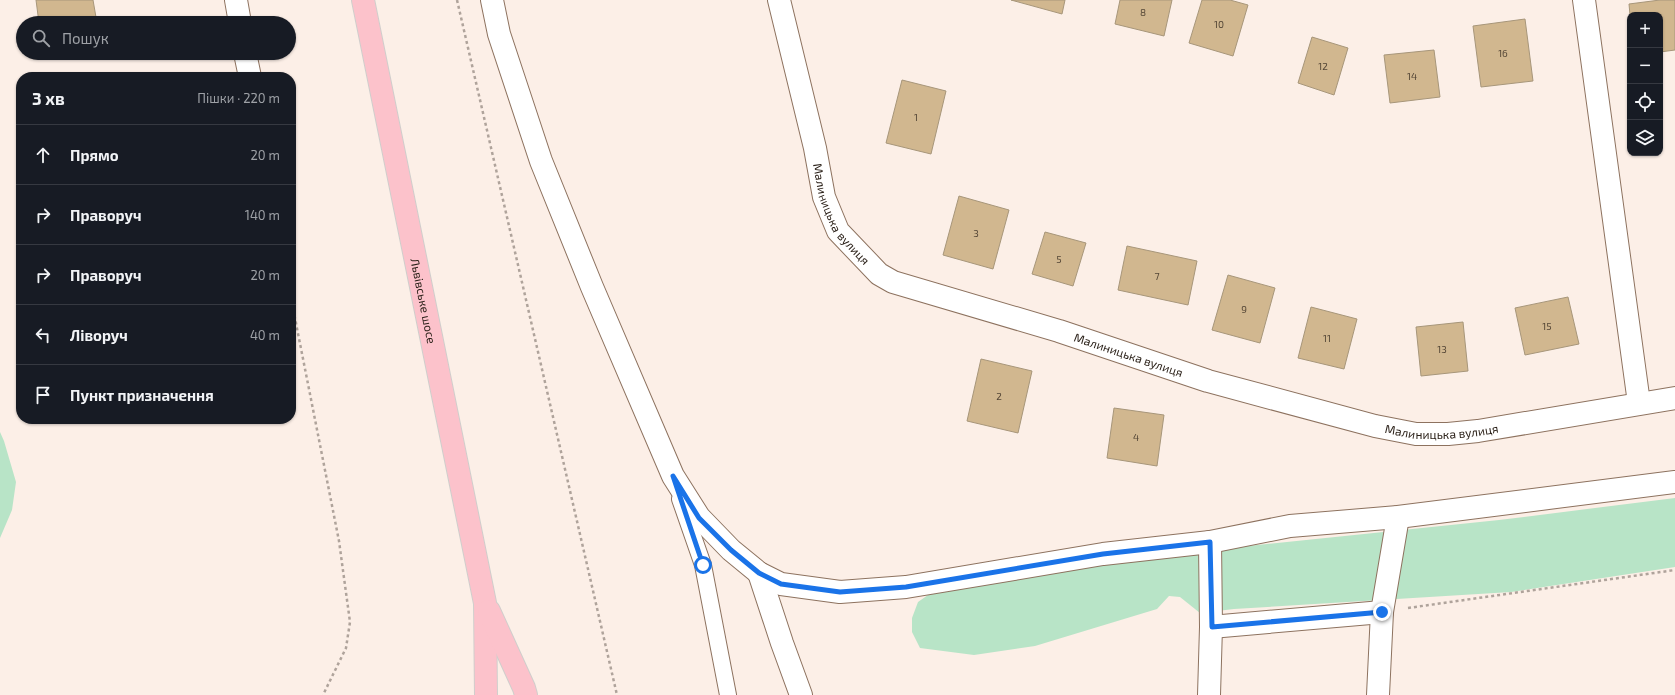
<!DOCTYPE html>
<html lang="uk">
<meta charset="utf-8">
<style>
body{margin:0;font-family:"Exo 2",sans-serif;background:#242831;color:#f1f3f6}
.controls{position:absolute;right:12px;top:12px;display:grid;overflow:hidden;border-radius:8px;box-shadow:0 1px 3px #0004}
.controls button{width:36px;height:36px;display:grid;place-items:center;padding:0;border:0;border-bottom:1px solid #363941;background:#171b24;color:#f1f3f6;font:20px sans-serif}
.stop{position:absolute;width:12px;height:12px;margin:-9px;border:3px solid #1a73e8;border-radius:50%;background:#fff}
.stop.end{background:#1a73e8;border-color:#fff;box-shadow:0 1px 4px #0008}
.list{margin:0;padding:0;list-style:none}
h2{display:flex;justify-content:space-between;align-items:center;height:52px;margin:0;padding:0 16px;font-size:17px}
h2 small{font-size:13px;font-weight:400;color:#9ea1a6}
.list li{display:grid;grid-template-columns:26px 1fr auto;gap:12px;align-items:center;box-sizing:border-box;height:60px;padding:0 16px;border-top:1px solid #363941}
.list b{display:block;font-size:15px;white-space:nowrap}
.list em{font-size:13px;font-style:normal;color:#9ea1a6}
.icon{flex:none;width:22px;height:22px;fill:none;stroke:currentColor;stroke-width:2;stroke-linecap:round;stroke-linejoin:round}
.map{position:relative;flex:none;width:1675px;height:695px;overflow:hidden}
.search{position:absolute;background:#171b24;box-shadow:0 1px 3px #0004;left:16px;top:16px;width:280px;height:44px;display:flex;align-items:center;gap:10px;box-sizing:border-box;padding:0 14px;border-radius:22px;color:#9ea1a6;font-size:15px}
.panel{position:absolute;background:#171b24;box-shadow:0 1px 3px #0004;left:16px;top:72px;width:280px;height:352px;border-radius:16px}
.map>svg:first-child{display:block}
.green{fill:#b8e4c7}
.building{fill:#d1b78f;stroke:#a7967a}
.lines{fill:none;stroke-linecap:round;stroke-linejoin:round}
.service-casing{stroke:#8d725f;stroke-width:18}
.minor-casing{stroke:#8d725f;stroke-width:24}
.tertiary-casing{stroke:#8d725f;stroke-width:24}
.primary-casing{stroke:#d0cecc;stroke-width:24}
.path{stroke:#afa39b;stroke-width:2.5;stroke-dasharray:3 3;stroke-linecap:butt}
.service{stroke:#fff;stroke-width:16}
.minor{stroke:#fff;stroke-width:22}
.tertiary{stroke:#fff;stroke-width:22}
.primary{stroke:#fcc2cb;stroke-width:22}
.route{stroke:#1a73e8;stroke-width:5}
.labels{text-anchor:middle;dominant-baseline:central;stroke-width:3.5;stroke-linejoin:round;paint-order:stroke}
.number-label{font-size:10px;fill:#544636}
.street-label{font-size:12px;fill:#2b2119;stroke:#fcefe7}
</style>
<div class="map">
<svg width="1675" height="695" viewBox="0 0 1675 695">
<rect width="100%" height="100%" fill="#fcefe7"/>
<path class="green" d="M0 432 4 441 16 482 12 510 0 538Z
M1675 498V567L1511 592 1234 609 1200 613 1180 597 1169 596 1157 609 1035 646 974 655 920 648 912 632V618L918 602 928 595 953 584 1228 548 1499 520Z"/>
<path class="building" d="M36 0H93L97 23H39Z
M1011 0H1065L1062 14Z
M1120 0H1172L1164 36 1115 24Z
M1202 0H1230L1248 5 1233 56 1189 43Z
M1660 0H1675V50L1660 52V15H1630L1629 4Z
M1525 19 1533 81 1481 87 1473 26Z
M1312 37 1348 48 1334 95 1298 83Z
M1434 50 1440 97 1390 103 1384 55Z
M902 80 946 91 931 154 886 143Z
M959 196 1009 210 993 269 943 255Z
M1045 232 1086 243 1073 286 1032 274Z
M1127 246 1197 261 1188 305 1118 290Z
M1228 275 1275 288 1260 343 1212 330Z
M1568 297 1579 344 1525 355 1515 308Z
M1311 307 1357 319 1344 369 1298 358Z
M1463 322 1468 371 1421 376 1416 327Z
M981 359 1032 371 1018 433 967 421Z
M1114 408 1164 415 1157 466 1107 458Z"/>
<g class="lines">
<g class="service-casing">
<path id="service" d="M680 499 703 565 728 695"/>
</g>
<g class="minor-casing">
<g id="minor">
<path d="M236 0 240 23"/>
<path id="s1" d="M779 0 815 148 824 197 838 231 879 274 893 282 1059 331 1208 381 1375 426 1416 434H1448L1478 431 1675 398"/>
<path d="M1584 0 1639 403"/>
<path d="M245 53 250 77"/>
<path d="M759 573 782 643 801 695"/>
<path d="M1211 627 1382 612"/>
<path d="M1209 695 1211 627 1210 542"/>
<path d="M1378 695 1382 612 1398 517"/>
</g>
</g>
<g class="tertiary-casing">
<path id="tertiary" d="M492 0 499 34 541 161 592 287 673 476 699 517 731 550 759 573 781 584 840 592 906 587 1103 554 1210 542 1290 526 1398 517 1675 482"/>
</g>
<g class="primary-casing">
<g id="primary">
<path id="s2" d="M363 0 485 603 486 695"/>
<path d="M489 611 524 688 526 695"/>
</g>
</g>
<path class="path" d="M457 0 617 695
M291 298 339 541 350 622 346 648 323 695
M1408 608 1675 570"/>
<use href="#service" class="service"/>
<use href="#minor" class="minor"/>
<use href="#tertiary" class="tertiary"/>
<use href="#primary" class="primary"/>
</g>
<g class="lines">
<path class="route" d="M703 565 673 476 699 518 731 550 759 573 781 584 840 592 906 587 1103 554 1210 542 1212 627 1382 612"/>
</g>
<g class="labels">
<g class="number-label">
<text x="1143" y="12">8</text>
<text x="1219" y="24">10</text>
<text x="1503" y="53">16</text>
<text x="1323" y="66">12</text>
<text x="1412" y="76">14</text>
<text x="916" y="117">1</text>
<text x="976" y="233">3</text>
<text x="1059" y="259">5</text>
<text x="1157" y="276">7</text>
<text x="1244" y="309">9</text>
<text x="1547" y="326">15</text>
<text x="1327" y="338">11</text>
<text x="1442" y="349">13</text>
<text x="999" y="396">2</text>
<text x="1136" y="437">4</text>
</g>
<g class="street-label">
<text stroke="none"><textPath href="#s1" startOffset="225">Малиницька вулиця</textPath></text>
<text stroke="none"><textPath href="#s2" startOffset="307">Львівське шосе</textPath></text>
<text stroke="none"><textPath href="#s1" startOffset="561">Малиницька вулиця</textPath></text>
<text stroke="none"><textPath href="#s1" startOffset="885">Малиницька вулиця</textPath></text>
</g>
</g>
</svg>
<div class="controls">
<button>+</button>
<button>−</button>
<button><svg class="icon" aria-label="locate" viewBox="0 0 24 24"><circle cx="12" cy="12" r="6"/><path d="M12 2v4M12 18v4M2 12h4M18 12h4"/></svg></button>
<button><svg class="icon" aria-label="layers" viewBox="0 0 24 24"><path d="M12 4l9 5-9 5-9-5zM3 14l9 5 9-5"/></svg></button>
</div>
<div class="stop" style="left:703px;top:565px"></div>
<div class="stop end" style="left:1382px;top:612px"></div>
<div class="search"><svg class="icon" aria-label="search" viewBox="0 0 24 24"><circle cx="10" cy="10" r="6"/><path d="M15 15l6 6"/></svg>Пошук</div>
<section class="panel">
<h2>3 хв<small>Пішки · 220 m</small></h2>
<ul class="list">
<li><svg class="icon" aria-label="ahead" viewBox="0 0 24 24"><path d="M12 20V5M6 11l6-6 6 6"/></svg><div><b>Прямо</b></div><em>20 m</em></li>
<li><svg class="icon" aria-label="right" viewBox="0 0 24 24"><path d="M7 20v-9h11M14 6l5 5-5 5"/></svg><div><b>Праворуч</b></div><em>140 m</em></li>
<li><svg class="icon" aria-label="right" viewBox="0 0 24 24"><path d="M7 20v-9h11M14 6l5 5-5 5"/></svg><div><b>Праворуч</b></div><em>20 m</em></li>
<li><svg class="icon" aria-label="left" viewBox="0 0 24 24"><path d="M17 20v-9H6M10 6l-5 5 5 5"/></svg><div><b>Ліворуч</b></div><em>40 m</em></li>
<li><svg class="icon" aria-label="arrive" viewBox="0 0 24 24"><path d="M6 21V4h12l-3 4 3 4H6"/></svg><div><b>Пункт призначення</b></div></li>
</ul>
</section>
</div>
